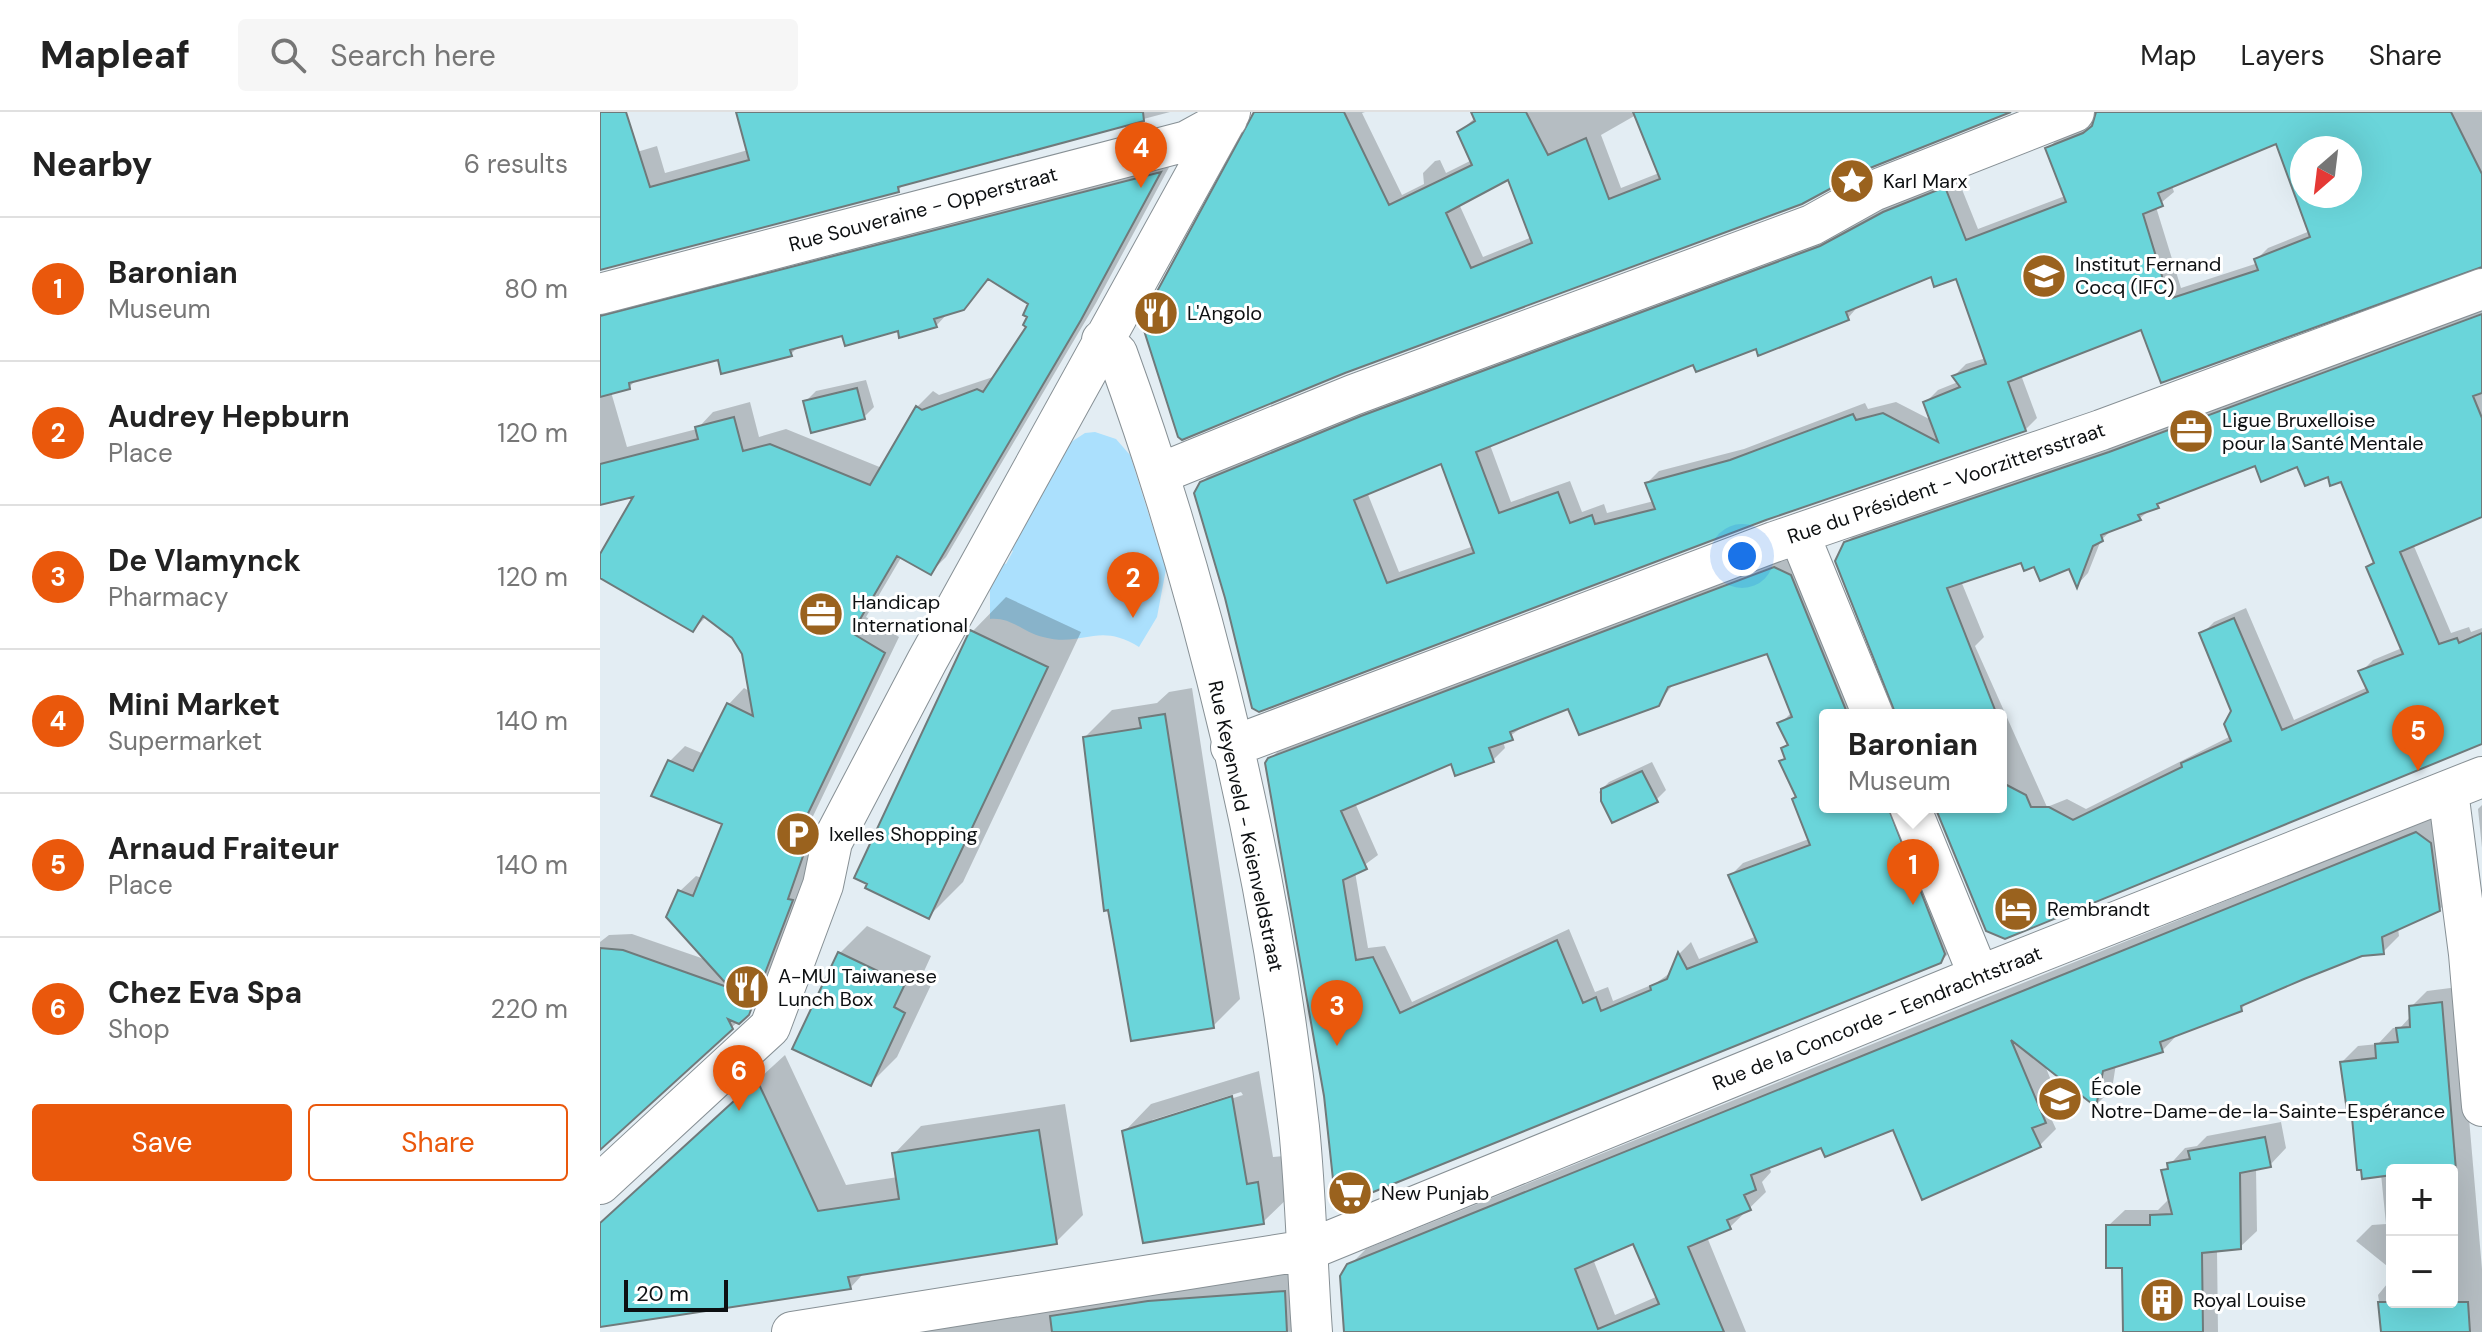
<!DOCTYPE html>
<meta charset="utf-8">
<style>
body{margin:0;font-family:"DM Sans",sans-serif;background:#f6f6f6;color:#222}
.controls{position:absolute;right:24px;bottom:24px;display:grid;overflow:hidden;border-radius:8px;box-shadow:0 8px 32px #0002}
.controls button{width:72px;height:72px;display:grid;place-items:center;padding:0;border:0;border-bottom:2px solid #e0e0e0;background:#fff;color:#222;font:40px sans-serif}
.compass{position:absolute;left:1690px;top:24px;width:72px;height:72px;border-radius:50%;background:#fff;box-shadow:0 8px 32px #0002;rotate:208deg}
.scale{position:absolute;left:24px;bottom:20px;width:104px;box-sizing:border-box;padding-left:8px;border:4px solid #0d1012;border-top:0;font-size:22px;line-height:28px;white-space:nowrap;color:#0d1012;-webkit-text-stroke:6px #fff;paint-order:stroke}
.you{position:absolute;left:1142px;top:444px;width:28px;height:28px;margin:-20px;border:6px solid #fff;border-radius:50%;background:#1a73e8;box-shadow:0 0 0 12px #1a73e833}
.badge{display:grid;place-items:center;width:52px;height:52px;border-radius:50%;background:#ea580c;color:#fff;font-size:26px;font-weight:700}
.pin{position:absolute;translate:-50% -66px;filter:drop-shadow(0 2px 4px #0008)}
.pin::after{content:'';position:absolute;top:42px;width:28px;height:24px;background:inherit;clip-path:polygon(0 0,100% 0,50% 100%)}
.popup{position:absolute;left:1219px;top:597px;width:188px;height:104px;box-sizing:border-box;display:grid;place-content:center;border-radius:8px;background:#fff;filter:drop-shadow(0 2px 6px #0005);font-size:26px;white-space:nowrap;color:#767676}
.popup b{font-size:30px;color:#222}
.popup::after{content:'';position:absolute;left:50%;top:100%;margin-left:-16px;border:16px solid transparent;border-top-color:#fff}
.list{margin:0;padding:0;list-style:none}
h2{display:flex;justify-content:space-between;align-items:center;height:104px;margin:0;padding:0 32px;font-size:34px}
h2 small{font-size:26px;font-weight:400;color:#767676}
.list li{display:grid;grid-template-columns:52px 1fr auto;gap:24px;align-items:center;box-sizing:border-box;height:144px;padding:0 32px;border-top:2px solid #e0e0e0}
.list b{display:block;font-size:30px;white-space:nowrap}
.list p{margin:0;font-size:26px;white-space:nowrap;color:#767676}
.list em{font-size:26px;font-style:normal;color:#767676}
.actions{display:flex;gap:16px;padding:24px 32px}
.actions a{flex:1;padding:18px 0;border:2px solid #ea580c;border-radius:8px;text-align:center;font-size:28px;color:#ea580c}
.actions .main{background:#ea580c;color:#fff}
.icon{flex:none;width:44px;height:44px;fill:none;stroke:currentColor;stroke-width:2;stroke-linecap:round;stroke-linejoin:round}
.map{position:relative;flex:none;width:1882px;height:1220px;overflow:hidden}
header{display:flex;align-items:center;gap:48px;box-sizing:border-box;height:112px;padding:0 40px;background:#fff;border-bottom:2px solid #e0e0e0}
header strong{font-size:38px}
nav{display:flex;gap:44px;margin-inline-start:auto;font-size:28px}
.search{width:560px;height:72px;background:#f6f6f6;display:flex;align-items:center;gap:20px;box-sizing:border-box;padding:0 28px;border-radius:8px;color:#767676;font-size:30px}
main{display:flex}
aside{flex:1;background:#fff}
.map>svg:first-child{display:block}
.green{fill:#abe0fd}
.shadow{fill:#0003;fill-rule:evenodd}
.building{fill:#6ad5da;stroke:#6f7a7b;stroke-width:2;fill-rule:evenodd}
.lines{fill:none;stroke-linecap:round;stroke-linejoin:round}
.minor-casing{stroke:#879095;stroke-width:42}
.minor{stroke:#fff;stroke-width:40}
.labels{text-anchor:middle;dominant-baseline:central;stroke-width:6;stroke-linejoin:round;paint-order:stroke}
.poi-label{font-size:20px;fill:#0d1012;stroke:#fff;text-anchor:start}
.street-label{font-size:20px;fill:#0d1012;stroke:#fff}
</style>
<header>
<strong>Mapleaf</strong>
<div class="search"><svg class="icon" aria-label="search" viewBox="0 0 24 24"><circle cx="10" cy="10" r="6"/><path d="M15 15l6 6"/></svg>Search here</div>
<nav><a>Map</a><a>Layers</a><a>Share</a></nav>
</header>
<main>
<aside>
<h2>Nearby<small>6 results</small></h2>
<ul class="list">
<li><span class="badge">1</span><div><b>Baronian</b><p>Museum</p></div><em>80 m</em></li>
<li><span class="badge">2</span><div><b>Audrey Hepburn</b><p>Place</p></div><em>120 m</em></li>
<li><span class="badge">3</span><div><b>De Vlamynck</b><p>Pharmacy</p></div><em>120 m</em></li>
<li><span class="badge">4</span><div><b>Mini Market</b><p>Supermarket</p></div><em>140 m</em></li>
<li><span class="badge">5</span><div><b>Arnaud Fraiteur</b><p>Place</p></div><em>140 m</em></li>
<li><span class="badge">6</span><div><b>Chez Eva Spa</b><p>Shop</p></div><em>220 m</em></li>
</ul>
<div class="actions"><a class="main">Save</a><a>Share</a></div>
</aside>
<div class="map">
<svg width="1882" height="1220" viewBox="0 0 1882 1220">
<rect width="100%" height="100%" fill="#e3edf3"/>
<path class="green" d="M495 320 516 327 530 343 566 457 557 505 539 535C497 509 484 536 443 525 423 520 411 505 390 507V474L401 450 406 452 413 439 409 436 465 334 485 321Z"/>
<path class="shadow" d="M138 0H570L306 70 298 78 0 156V51L57 34 65 61 148 38Z
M693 0H765L762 1 802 83 824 72 823 61 835 49 840 48 846 61 872 48 859 20 876 5 873 0H1406L744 260ZM1036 3 1059 61 1021 76 1001 23ZM909 65 932 125 883 145 859 92Z
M1498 0H1882V153L1542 215 1421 263 1437 306 1425 318 1165 407 660 597 601 371 614 358 1357 65 1378 117 1465 84 1448 37 1460 24 1497 7ZM1678 30 1710 119 1668 136 1656 148 1658 151 1581 176 1556 95 1574 80 1572 74ZM1702 36H1750V84H1702ZM1332 162 1357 164 1386 246 1366 252 1354 264 1358 270 1338 278 1326 290 1333 309 1296 290 1268 297 1265 291 1144 337 1059 359 1047 371 1054 389 1007 401 1004 392 982 400 970 369 911 390 890 333 1094 250 1248 206 1260 192ZM842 350 874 434 799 460 767 380Z
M574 46 496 191 346 445 330 461 302 444 266 505 299 525 204 723 217 729 164 886 0 1035V830L9 823 32 822 107 848 80 779 96 764 102 766 125 711 70 649 85 634 104 642 129 592 144 576 151 580 144 541 133 525 107 504 93 518 0 463V446L37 382 0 391V183ZM390 166 431 192 428 214 396 264 339 283 333 279 317 295 282 356 186 317 159 325 150 290 113 300 97 317 27 335 11 280 29 275 38 266 119 246 191 242 200 233 244 222 336 214 348 201 363 197Z
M1882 195V403L1813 432 1851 521 1869 515 1871 520 1882 516V631L1405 825 1337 695H1401V603H1295L1297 595 1245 432 1258 419ZM1656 352 1698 353 1742 367 1775 449 1768 456 1802 536 1773 548 1761 560 1768 575 1694 608 1646 496 1614 510 1602 522 1633 599 1631 624 1486 697 1467 687 1447 695 1375 534 1384 525 1361 469 1422 448 1470 454 1478 472 1488 461 1501 428 1514 416 1540 406 1566 386Z
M266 268 274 295 264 305 206 289 216 279Z
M1187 443 1266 603H1225V695H1302L1353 837 1340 850 726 984 670 647 683 634ZM1168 539 1192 600 1180 612 1189 631 1183 637 1186 644 1181 650 1197 684 1209 727 1143 751 1131 763 1157 824 1099 847 1091 830 1080 841 1073 859 1056 871 1013 889 1008 875 995 880 969 817 812 890 785 834 768 836 755 760 778 743 755 691 852 649 893 648 905 636 903 629 924 614 969 594 1058 592 1075 570Z
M406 485 481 520 363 770 329 804 372 520Z
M592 576 640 887 613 914 485 625 512 598 557 591 569 580Z
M1052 650 1066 678 1056 688 1013 709 999 680 1009 670Z
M1882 693V736L1878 697Z
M1833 705 1856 781 1839 798 1798 816 1799 824 1783 840 1762 842 1650 888 1641 897 1578 922 1562 939 1516 952 1512 977 1496 993 1444 951 1461 993 1450 1004 1456 1017 1440 1033 1294 1015 1222 1034 1169 1054 1171 1060 1162 1070 1166 1080 1130 1115 1107 1125 1146 1220H746L749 1154 766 1137ZM1034 1129 1058 1184 1015 1203 993 1147Z
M267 814 331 844 320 868 331 873 297 945 270 972 240 841Z
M1866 874 1867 983 1882 1157V1220H1784L1778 1183 1792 1166V1190H1852V1058H1792V1158L1756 1129 1772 1113 1786 1112 1781 1062 1742 950 1758 934 1778 932 1793 916H1800L1811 904V895L1827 879Z
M185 943 246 1073 298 1065 294 1042 321 1014 465 992 483 1103 456 1130 265 1160 250 1176 0 1213V1111Z
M659 959 673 1045 684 1044 691 1083 663 1110 524 1020 551 992ZM641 980 643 983 552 1012V1008Z
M1681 1010 1686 1036 1670 1053 1656 1056 1657 1119 1640 1135 1617 1137 1618 1220H1525L1524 1154 1508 1114 1525 1098H1558L1570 1086 1564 1059 1585 1036 1597 1034 1607 1024Z
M708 1156 696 1220H280Z"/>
<path class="building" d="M0 0H26L50 75 149 48 136 0H543L544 9 298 75 299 80 0 158Z
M654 0H744L789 93 872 53 857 20 875 9 871 0H926L948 43 986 26 1009 87 1060 67 1033 0H1411L1265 58 1202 92 745 261 582 328 578 325 541 209ZM908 68 932 131 871 156 846 101Z
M1496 0H1851L1882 62V155L1561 271 1541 218 1408 270 1426 319 1166 408 659 600 652 596 625 486 594 381 600 370 761 304 1220 134 1283 100 1345 75 1366 128 1466 90 1445 36 1483 21 1492 14ZM1676 32 1710 125 1654 147 1658 158 1569 187 1543 102 1563 94 1558 81ZM1702 36H1750V84H1702ZM1331 165 1334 175 1356 167 1386 252 1352 264 1360 275 1323 290 1338 330 1283 301 1256 308 1253 302 1130 348 1045 371 1055 397 995 412 992 403 970 411 958 380 899 401 876 340 1093 253 1096 260 1156 237 1158 244 1249 208 1246 200ZM841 352 874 441 787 471 754 388Z
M561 60 481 208 331 463 297 444 252 521 285 541 190 739 203 744 188 787 193 788 149 903 139 912 128 907 133 917 0 1038V836L23 838 130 876 66 805 78 778 93 784 122 712 51 684 68 648 93 659 127 591 153 604 142 542 132 526 103 504 93 520 0 466V442L33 385 0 393V352L98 327 95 315 134 305 143 339 170 332 270 373 316 294 322 298 377 277 383 280 426 215 423 213 427 205 423 203 428 192 388 167 364 198 334 207 337 215 299 226 298 219 245 234 242 224 190 238 192 244 121 262 118 248 29 271 30 277 0 285V204Z
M1882 202V281L1873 284 1882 306V405L1800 440 1839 532 1857 526 1859 531 1882 521V632L1405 827 1386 819 1335 695H1401V670L1426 683 1431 695H1449L1473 708 1582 655 1581 651 1631 629 1624 612 1631 599 1599 521 1634 506 1682 618 1768 580 1758 559 1803 542 1766 455 1774 451 1741 370 1730 374 1728 365 1705 374 1697 355 1661 370 1655 354 1557 392 1559 396 1538 403 1541 408 1501 423 1503 429 1493 434 1477 476 1469 457 1440 469 1434 455 1424 459 1421 451 1347 476 1397 603H1296L1235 449 1244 430 1509 340Z
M257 276 265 307 211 321 203 289Z
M1174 455 1191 463 1248 603H1225V695H1288L1345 842 1341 851 736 1095 724 984 665 651 668 646ZM1167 542 1192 605 1177 611 1188 633 1181 636 1185 647 1179 649 1196 685 1192 687 1210 733 1128 763 1157 830 1087 857 1078 840 1067 867 1050 874 1051 878 1001 899 996 885 983 891 957 828 800 901 773 845 756 848 743 768 767 757 741 699 851 652 855 664 894 650 889 636 913 628 910 620 968 597 979 623 1059 594 1068 575Z
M370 518 448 555 329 807 265 776 267 772 254 766Z
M565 602 614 916 531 929 508 798 504 799 483 625 541 616 539 606Z
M1042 659 1058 690 1012 711 1001 689V677Z
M1816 720 1831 731 1840 799 1782 825 1784 842 1762 844 1704 867 1641 894 1642 899 1560 930 1563 940 1503 959 1496 995 1411 928 1446 1011 1432 1016 1441 1035 1322 1088 1293 1018 1225 1045 1221 1036 1151 1063 1156 1078 1144 1083 1151 1098 1127 1108 1131 1117 1088 1135 1124 1220H744L740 1164 747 1152ZM1033 1132 1059 1192 998 1217 975 1157Z
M238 840 305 872 294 895 305 901 271 974 192 937Z
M1842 890 1856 1058H1792V1063L1762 1067 1761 1058H1757L1752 1006H1748L1740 950 1776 946 1775 932 1798 930 1796 916 1810 915 1809 894Z
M157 968 218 1099 299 1087 292 1041 439 1018 457 1132 248 1165 251 1177 0 1215V1111Z
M632 984 647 1072 658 1070 664 1112 543 1131 522 1019Z
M1665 1025 1671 1055 1640 1061 1641 1137 1602 1141 1603 1220H1523L1522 1156H1506V1113H1550V1103L1572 1102 1561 1058 1568 1057 1567 1051 1590 1047 1588 1039Z
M685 1179 687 1220H452L450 1204 548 1189Z
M1778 1190H1868L1870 1220H1781Z"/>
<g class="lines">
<g class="minor-casing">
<path id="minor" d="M0 182 587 29 627 7
M502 228 517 241C606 486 670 756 699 1015 706 1084 707 1152 712 1220
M561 361 753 283 1212 113 1273 79 1474 0
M1199 422 1273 603
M631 635 1174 430 1501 318 1882 177
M1848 679 1869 842 1882 994
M1310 695 1379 864
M0 1072 170 915 223 773 232 730 327 549 630 0
M192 1220 708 1138 1379 864 1882 665"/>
</g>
<use href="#minor" class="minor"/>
</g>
<defs>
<g id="sight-disc" transform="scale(2.3)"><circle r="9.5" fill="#9a621e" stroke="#fff"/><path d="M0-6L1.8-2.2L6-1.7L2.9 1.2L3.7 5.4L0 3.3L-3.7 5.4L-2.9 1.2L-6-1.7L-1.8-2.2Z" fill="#fff"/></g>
<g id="school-disc" transform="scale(2.3)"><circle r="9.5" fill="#9a621e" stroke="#fff"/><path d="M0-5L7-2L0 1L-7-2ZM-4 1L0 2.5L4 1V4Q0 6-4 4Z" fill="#fff"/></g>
<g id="restaurant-disc" transform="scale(2.3)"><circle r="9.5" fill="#9a621e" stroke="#fff"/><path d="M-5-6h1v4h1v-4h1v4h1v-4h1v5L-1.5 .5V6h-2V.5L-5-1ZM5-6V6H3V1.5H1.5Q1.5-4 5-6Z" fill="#fff"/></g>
<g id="office-disc" transform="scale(2.3)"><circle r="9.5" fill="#9a621e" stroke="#fff"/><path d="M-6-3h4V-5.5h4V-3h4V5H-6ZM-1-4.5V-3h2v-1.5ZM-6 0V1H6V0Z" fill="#fff"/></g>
<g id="parking-disc" transform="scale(2.3)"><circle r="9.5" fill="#9a621e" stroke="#fff"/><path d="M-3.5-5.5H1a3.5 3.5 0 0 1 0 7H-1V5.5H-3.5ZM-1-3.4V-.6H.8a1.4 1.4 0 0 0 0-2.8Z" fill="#fff"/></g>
<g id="hotel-disc" transform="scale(2.3)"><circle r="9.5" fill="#9a621e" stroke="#fff"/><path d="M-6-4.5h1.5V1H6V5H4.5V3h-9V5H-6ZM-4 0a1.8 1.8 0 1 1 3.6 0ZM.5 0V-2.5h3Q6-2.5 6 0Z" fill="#fff"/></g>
<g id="supermarket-disc" transform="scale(2.3)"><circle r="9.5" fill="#9a621e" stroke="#fff"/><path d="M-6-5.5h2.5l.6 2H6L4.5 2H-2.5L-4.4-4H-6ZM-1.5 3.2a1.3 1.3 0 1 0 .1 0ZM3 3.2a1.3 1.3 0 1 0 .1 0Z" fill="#fff"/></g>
<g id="building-disc" transform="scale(2.3)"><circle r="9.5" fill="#9a621e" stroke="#fff"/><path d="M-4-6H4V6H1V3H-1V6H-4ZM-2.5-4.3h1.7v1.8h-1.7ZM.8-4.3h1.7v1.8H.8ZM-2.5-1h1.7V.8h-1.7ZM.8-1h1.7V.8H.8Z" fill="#fff"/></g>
</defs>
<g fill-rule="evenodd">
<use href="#sight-disc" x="1252" y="69"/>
<use href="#school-disc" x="1444" y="164"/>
<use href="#restaurant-disc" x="556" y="201"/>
<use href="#office-disc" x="1591" y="319"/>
<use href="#office-disc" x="221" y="502"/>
<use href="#parking-disc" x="198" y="722"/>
<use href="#hotel-disc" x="1416" y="797"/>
<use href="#restaurant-disc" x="147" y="875"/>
<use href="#school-disc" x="1460" y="987"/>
<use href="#supermarket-disc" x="750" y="1081"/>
<use href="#building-disc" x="1562" y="1188"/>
</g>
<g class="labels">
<g class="poi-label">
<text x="1283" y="69">Karl Marx</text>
<text x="1475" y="152">Institut Fernand<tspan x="1475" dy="23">Cocq (IFC)</tspan></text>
<text x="587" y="201">L'Angolo</text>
<text x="1622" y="308">Ligue Bruxelloise<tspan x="1622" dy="23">pour la Santé Mentale</tspan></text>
<text x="252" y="490">Handicap<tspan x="252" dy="23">International</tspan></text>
<text x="229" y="722">Ixelles Shopping</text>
<text x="1447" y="797">Rembrandt</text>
<text x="178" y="864">A-MUI Taiwanese<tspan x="178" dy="23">Lunch Box</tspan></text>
<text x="1491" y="976">École<tspan x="1491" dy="23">Notre-Dame-de-la-Sainte-Espérance</tspan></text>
<text x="781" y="1081">New Punjab</text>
<text x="1593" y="1188">Royal Louise</text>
</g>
<g class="street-label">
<text transform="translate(323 97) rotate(-15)">Rue Souveraine - Opperstraat</text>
<text transform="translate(1346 371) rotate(-19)">Rue du Président - Voorzittersstraat</text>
<text transform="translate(646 714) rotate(78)">Rue Keyenveld - Keienveldstraat</text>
<text transform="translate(1277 906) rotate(-22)">Rue de la Concorde - Eendrachtstraat</text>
</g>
</g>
</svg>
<div class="controls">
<button>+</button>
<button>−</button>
</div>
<svg class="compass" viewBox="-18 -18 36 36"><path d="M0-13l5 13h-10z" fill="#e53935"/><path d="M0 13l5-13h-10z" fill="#767676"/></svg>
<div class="scale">20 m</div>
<div class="you"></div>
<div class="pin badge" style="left:1313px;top:793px">1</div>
<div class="popup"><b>Baronian</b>Museum</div>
<div class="pin badge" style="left:533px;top:506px">2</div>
<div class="pin badge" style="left:737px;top:934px">3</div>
<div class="pin badge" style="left:541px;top:76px">4</div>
<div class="pin badge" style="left:1818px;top:659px">5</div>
<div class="pin badge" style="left:139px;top:999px">6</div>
</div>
</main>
